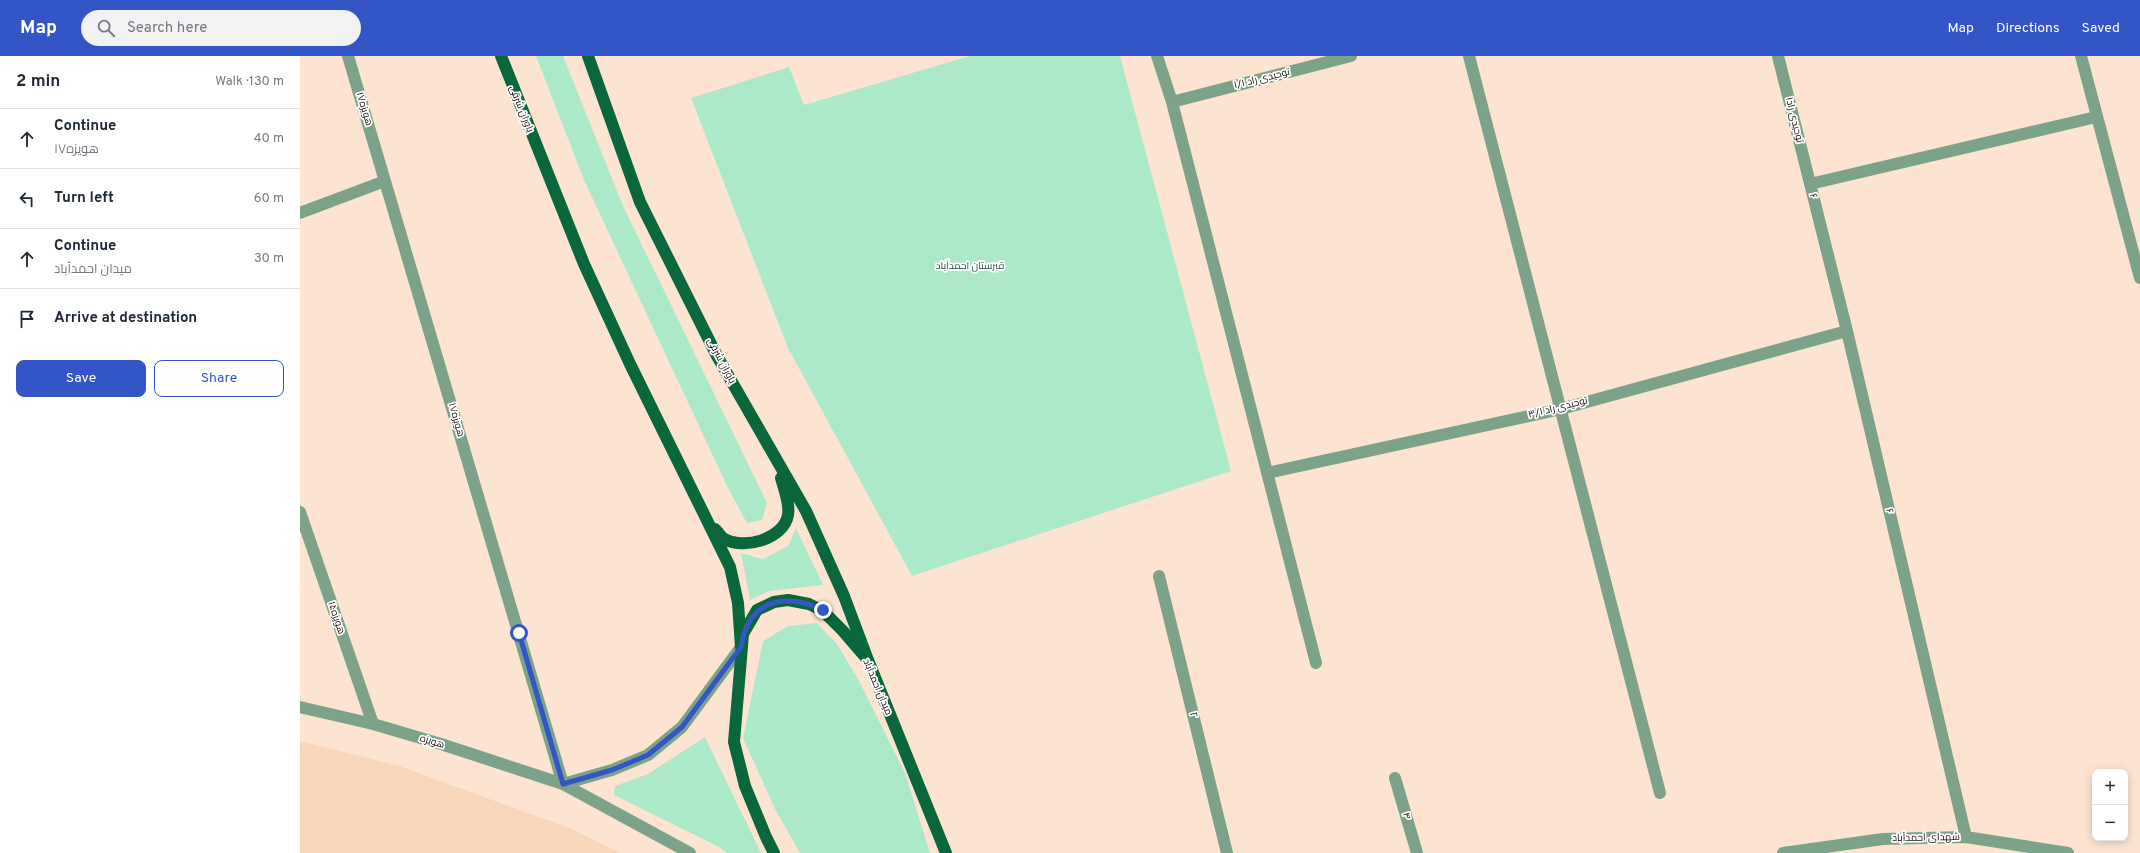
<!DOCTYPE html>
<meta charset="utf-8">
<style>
body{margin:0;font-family:Overpass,Cairo,sans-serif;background:#f2f2f3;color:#1f2937}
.controls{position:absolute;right:12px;bottom:12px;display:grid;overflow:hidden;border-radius:8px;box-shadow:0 2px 10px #0003}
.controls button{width:36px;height:36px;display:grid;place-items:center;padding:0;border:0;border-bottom:1px solid #e0e1e3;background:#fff;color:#1f2937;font:20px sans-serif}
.stop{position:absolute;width:12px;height:12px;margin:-9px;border:3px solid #3455c6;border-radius:50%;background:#fff}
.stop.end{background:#3455c6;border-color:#fff;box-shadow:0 1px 4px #0008}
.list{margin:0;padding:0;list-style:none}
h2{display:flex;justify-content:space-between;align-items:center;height:52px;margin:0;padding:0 16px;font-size:17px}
h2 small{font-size:13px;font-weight:400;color:#747a83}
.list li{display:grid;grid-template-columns:26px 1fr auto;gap:12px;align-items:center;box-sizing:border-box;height:60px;padding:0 16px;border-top:1px solid #e0e1e3}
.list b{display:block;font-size:15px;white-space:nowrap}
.list p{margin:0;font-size:13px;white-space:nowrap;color:#747a83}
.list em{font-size:13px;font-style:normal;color:#747a83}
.actions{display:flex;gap:8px;padding:12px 16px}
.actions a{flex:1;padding:9px 0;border:1px solid #3455c6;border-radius:8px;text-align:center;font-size:14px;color:#3455c6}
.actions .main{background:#3455c6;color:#fff}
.icon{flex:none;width:22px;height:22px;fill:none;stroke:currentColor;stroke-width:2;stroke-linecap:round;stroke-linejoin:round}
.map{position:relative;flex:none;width:1840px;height:797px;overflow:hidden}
header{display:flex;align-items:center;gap:24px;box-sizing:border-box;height:56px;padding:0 20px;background:#3455c6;color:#fff}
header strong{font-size:19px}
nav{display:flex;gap:22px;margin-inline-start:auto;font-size:14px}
.search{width:280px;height:36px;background:#f2f2f3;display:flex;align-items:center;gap:10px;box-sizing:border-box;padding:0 14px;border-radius:22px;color:#747a83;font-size:15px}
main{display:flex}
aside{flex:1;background:#fff}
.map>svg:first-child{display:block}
.built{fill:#fad6b8}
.green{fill:#ace9c9}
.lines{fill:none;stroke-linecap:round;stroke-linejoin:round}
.minor{stroke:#7ca389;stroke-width:12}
.major{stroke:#09673b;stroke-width:12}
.route{stroke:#3455c6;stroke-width:5}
.labels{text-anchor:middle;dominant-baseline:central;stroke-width:3.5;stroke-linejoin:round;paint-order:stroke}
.street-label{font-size:10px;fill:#190f07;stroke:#fff}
.park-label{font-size:10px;fill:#224f3a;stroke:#fff}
</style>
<header>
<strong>Map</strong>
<div class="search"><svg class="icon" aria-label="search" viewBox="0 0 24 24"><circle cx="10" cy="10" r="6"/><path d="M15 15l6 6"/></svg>Search here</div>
<nav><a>Map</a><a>Directions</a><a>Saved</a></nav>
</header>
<main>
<aside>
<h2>2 min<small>Walk · 130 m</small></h2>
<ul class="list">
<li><svg class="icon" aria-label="ahead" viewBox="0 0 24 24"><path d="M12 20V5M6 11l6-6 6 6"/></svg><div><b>Continue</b><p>هویزه۱۷</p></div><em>40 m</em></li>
<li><svg class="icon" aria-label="left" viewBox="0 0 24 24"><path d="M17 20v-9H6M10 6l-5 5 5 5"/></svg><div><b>Turn left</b></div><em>60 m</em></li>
<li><svg class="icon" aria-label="ahead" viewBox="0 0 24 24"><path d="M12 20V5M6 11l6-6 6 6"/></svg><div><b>Continue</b><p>میدان احمدآباد</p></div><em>30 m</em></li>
<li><svg class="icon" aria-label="arrive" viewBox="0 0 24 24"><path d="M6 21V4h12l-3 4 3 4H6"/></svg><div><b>Arrive at destination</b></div></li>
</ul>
<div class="actions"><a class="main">Save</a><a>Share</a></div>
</aside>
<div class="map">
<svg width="1840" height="797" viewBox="0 0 1840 797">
<rect width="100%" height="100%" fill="#fce4d0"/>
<path class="built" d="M0 685 99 710 272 773 320 797H0Z"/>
<path class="green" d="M236 0H263L323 150 467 447 462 464 447 467 428 432 284 124Z
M670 0H820L931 415 612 520 488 292 391 42 489 11 504 49Z
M496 472 523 529 469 535 450 544 441 497 463 503 488 490Z
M517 567 537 588 558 623 605 717 630 797H500L475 753 443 682 463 585 488 570Z
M405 681 461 797H427L419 791 314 739 315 730 348 718Z"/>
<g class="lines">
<path class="minor" d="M48 0 263 728
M857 0 872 46 1016 607
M1169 0 1360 737
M1478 0 1547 275 1666 781
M1781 0 1840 222
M872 46 1051 0
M1510 128 1796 61
M0 157 85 125
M967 417 1261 353 1547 275
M0 456 73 668
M859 520 927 797
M0 651 73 668 141 688 263 728 390 797
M1095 722 1117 797
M263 728 312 714 348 699 382 671 441 591
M1483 797 1583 783 1666 781 1768 797"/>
<path class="major" d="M201 0 284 208 330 308 430 511 438 547 441 591
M288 0 340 146 417 300 506 455 544 540 568 604
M415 473C418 475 420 480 423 482 443 495 484 483 488 459 490 447 484 433 481 422
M474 797 466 781 445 730 434 686 443 578 457 554 474 546 488 544 509 548 523 555 543 575 568 604 646 797"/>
</g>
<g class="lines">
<path class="route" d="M219 577 263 728 312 714 348 699 382 671 441 591C448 544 484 536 523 554"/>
</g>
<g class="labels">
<g class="street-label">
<text transform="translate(962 23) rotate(-14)">۱/۱ توحیدی راد</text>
<text transform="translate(64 53) rotate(73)">هویزه۱۷</text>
<text transform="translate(221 53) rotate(68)">یاوران شرقی</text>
<text transform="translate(1494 64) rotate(76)">توحیدی راد۱</text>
<text transform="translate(1513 140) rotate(76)">۶</text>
<text transform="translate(421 305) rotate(62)">یاوران شرقی</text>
<text transform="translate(1258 352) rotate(-14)">۳/۱ توحیدی راد</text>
<text transform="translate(156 364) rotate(74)">هویزه۱۷</text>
<text transform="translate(1589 455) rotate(77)">۶</text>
<text transform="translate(36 562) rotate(71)">هویزه۱۵</text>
<text transform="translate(577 631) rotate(67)">میدان احمدآباد</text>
<text transform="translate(893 659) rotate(76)">۲</text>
<text transform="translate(132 686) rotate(17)">هویزه</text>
<text transform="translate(1106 760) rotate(74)">۴</text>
<text transform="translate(1626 782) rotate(-1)">شهدای احمدآباد</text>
</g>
<g class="park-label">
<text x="670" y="210">قبرستان احمدآباد</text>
</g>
</g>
</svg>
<div class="controls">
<button>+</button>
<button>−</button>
</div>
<div class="stop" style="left:219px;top:577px"></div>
<div class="stop end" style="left:523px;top:554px"></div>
</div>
</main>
